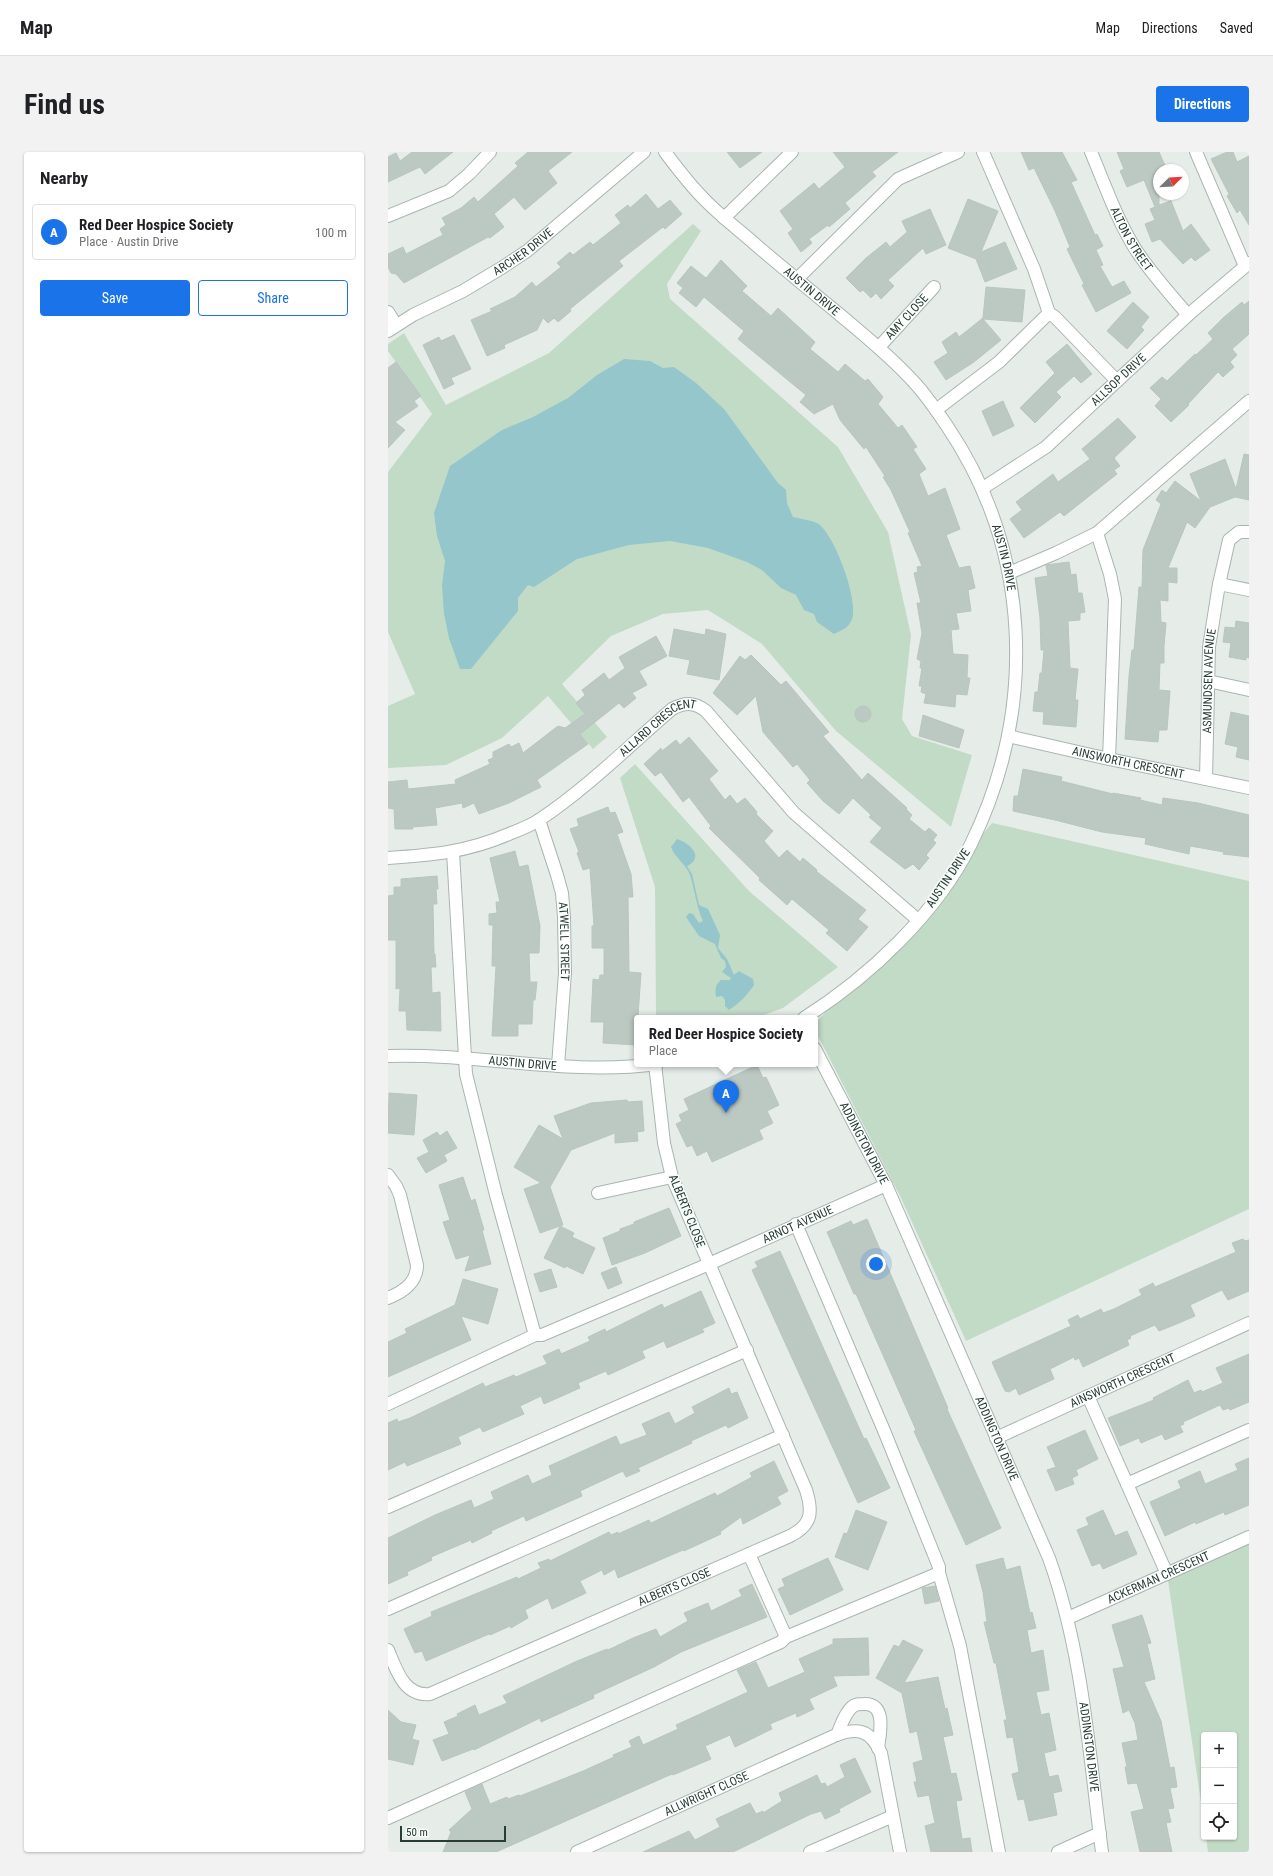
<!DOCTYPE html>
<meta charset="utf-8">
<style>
body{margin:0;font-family:"Roboto Condensed",sans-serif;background:#f2f2f2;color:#202124}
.controls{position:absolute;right:12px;bottom:12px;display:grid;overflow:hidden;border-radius:4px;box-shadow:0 1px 3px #0004}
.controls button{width:36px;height:36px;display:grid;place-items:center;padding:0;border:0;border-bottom:1px solid #e0e0e0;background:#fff;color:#202124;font:20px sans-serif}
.compass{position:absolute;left:765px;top:12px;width:36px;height:36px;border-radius:50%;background:#fff;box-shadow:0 1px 3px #0004;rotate:66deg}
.scale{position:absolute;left:12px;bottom:10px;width:106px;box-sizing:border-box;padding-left:4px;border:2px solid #273d36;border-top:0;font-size:11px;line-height:14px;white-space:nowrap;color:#273d36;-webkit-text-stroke:3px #f6faf8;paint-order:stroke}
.you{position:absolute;left:488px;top:1112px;width:14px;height:14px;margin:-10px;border:3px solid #fff;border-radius:50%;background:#1a73e8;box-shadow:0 0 0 6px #1a73e833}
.badge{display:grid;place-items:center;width:26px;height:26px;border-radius:50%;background:#1a73e8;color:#fff;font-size:13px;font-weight:700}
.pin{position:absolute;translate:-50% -33px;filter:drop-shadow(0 1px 2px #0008)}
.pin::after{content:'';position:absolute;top:21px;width:14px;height:12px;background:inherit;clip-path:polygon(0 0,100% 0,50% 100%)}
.popup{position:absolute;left:246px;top:863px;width:184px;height:52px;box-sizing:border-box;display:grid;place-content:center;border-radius:4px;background:#fff;filter:drop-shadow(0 1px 3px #0005);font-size:13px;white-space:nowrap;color:#757577}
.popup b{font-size:15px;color:#202124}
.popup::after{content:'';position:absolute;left:50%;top:100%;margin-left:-8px;border:8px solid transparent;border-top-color:#fff}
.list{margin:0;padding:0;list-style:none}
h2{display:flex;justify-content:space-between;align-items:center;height:52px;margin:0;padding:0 16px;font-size:17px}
h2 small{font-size:13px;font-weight:400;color:#757577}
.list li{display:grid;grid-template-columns:26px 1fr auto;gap:12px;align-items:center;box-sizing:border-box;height:56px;margin:0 8px 8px;padding:0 8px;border:1px solid #e0e0e0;border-radius:4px}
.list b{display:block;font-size:15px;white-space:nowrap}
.list p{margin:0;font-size:13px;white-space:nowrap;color:#757577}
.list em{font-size:13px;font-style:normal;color:#757577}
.actions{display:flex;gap:8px;padding:12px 16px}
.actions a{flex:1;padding:9px 0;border:1px solid #1a73e8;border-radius:4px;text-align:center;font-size:14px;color:#1a73e8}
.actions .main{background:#1a73e8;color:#fff}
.icon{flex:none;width:22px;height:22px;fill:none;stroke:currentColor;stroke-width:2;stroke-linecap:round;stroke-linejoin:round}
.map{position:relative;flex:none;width:861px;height:1700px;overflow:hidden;border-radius:4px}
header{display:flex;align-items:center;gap:24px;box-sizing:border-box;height:56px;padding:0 20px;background:#fff;border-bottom:1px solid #e0e0e0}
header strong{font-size:19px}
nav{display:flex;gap:22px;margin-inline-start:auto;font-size:14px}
.intro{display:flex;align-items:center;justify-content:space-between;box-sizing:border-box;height:96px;padding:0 24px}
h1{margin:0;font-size:28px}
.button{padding:10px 18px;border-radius:4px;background:#1a73e8;color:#fff;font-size:14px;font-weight:700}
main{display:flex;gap:24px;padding:0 24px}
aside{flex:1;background:#fff;border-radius:4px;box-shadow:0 1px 3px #0004}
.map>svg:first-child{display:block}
.green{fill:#c2dbc7}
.water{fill:#95c6cb}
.building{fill:#bcc8c2;stroke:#b9c6c0}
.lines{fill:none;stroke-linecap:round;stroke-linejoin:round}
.minor-casing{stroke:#a9b5b0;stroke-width:14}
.minor{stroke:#fff;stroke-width:12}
.labels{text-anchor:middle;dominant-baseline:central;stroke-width:3.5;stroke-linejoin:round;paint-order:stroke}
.street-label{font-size:12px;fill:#273d36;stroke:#f6faf8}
</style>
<header>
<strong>Map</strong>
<nav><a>Map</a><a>Directions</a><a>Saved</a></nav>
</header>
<div class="intro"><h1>Find us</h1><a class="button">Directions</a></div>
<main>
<aside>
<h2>Nearby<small></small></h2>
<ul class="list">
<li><span class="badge">A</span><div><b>Red Deer Hospice Society</b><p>Place · Austin Drive</p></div><em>100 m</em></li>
</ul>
<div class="actions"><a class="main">Save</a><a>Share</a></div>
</aside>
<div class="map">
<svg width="861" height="1700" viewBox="0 0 861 1700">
<rect width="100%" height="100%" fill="#e6ede9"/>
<path class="green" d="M305 72 313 79 279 132 282 147 450 295 500 380 523 483 514 567 524 584 584 603 563 675 448 579 374 492 320 458 275 462 223 484 174 532 219 585 205 597 160 544 114 586 58 613 0 616V554L27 542 0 480V320L44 262 0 199V192L16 181 58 253 161 201Z
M247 612 361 739 450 815 395 856 368 866H268L267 735 232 626Z
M604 671 861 729V1057L578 1189 513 1046 427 878 430 868 528 763Z
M861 1385V1700H820L818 1685H846V1583H816V1670L779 1422Z"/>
<path class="water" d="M236 207 262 209 275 216 286 215 308 231 336 257 390 331 398 338 399 351 405 365C413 367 422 368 429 371 446 380 471 449 464 467 461 476 454 478 446 482L429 470 426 462 416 458 408 443 393 436 374 418 359 410 320 396 282 389 241 393 189 407 146 435 140 433 130 446V459L83 517H72L61 486 56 462 54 433 57 409 49 384 46 361 62 314 114 278 145 265 180 246 209 223Z
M289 687C302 691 317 705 299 714L304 722 311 753 320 757 332 783 330 796 339 807 346 823 351 819 365 827 366 833C360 842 351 852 341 858L337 854V848L334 844 328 845C327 838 327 833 333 828H342L343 826 334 820 338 815 337 809 333 806 327 792 311 784 298 765 301 761 305 762 311 771 315 769C308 754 307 738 302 723 298 712 287 706 283 695Z"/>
<path class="building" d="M24 0H65L37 22 32 15 0 30V5L8 1 12 9Z
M140 0H184L160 19 169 31 137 58 126 45 106 62 116 75 102 86 100 85 16 131 8 122 3 121 0 115V102L15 95 18 102 55 83 52 77 58 73 54 66 73 56 86 45 90 50 130 14 127 11Z
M339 0H374L352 16Z
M445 0H510L484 20 488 24 457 51 462 57 441 75 440 73 421 87 424 91 413 100 400 81 405 77 392 59 426 31 431 37 457 15Z
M633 0H674L689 28 683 30 707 83 709 82 715 94 708 98 715 113 712 114 724 135 736 129 743 141 708 160 694 133 696 132 679 97 682 95 667 59 646 16 641 18Z
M729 0H771L779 18H771V53L783 49 795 79 803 72 822 98 807 109 803 105 795 112 772 87 764 90 757 72 767 68 762 57 767 55 756 28 739 35 732 19 736 17Z
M839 0H845L849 10 861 4V73L852 58 849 61 839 44 841 42 823 7Z
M258 42 270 57 282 48 294 62 277 77 275 75 231 109 235 114 182 157 183 159 170 170 166 166 160 171 155 166 149 178 116 193 117 196 99 204 83 168 104 159 102 157 127 145 144 130 148 135 173 115 169 111 182 100 185 103 202 90 205 93 233 71 227 63 240 53 242 56Z
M580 47 610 59 593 100 617 90 629 117 597 130 588 107 560 96Z
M542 57 558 93 538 102 535 96 500 128 506 134 493 147 488 141 483 146 475 138 472 140 458 126 478 106 498 90 502 95 519 80 514 69Z
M333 108 359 134 354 139 383 164 390 156 427 190 422 197 450 220 457 212 477 229 480 227 495 245 490 252 510 276 514 273 529 295 525 297 538 317 531 322 540 344 557 336 572 377 558 383 571 416 582 414 587 436 580 438 583 459 568 461 571 477 563 478 565 502 580 503 579 526H582L579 543 568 542 567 555 536 551 538 542 533 540 534 534H531L534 516H532L533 509 529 507 534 481 529 451H533L526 421 530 420 529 415 534 414 520 381 522 380 503 338 495 325 497 324 478 295 476 297 452 268 445 252 426 262 412 250 418 243 350 187 356 179 316 145 308 155 291 141 295 136 289 131 303 114 318 126Z
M598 135 637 138 634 170 595 167 613 188 586 210 558 228 546 210 560 201 554 190 568 180 571 185 595 166Z
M861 149V182L844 197 849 203 842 210 846 215 835 225 830 220 800 252 801 253 783 270 767 254 773 247 762 236 774 225 779 229 807 202 808 203 825 187 820 181 835 166 854 150 856 153Z
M745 150 761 165 753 175 756 178 739 197 719 179Z
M66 183 83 217 63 226 66 232 56 237 35 193 51 185 53 189Z
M679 192 704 222 693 231 686 224 668 240 673 245 647 271 632 256 667 221 658 210Z
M8 210 33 244 26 249 30 254 7 270 17 278 0 296V216Z
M615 249 626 274 605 284 594 259Z
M730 266 748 285 726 306 732 314 726 318 729 322 676 364 672 360 636 386 622 367 634 358 628 350 665 322 670 330 702 307 694 297Z
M856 302 861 303V348L847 345 822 355 807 376 799 370 780 416H789V431L780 430V449L772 448 773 470 778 471 776 494V511H772L771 538 782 539 779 578H771L770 590 737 587 741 524 744 498H746L751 435H754L755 398 773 352 768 348 774 338 778 341 787 329 813 349 802 322 837 307 848 337Z
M681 410 683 423 688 422 690 441H694L697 460 692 461V468L680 469 682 516 690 517 687 548H690L688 575 655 572 656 560 645 559 647 540H650L652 521H654L656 498H653L652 466 647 426 660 424 658 413Z
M848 469 861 471V506L858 505V508L841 505 843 491 835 490 837 475 847 476Z
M286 477 317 483 318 477 338 482 331 528 299 522 302 508 281 504Z
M268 484 279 504 251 519 259 533 244 541 248 546 236 556 231 551 192 582 200 592 149 628 153 635 121 651 91 662 86 651 75 656 74 651 47 656 49 673 24 675 25 677H7L6 657 0 656V630L19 628 20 637 68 632 67 628 102 612 100 608 105 606V600L121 592 123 595 131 591 135 601 170 574 177 576 197 562 188 551 197 543 194 538 216 521 221 528 237 516 231 505Z
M363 503 393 533 398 529 441 580 435 584 474 628 480 621 519 656 518 657 524 663 521 667 537 680 541 676 549 683 545 688 548 691 538 703 541 706 531 718 525 712 517 717 482 690 494 676 481 665 483 663 465 646 451 662 435 649 419 631 422 628 409 612 405 615 375 580 368 544 349 563 325 541 352 504 357 508Z
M467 562a8 8 0 1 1 16 0a8 8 0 1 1-16 0Z
M843 560 861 564V608L848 605 850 595 837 592Z
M535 563 576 578 571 596 531 584Z
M301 585 330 619 321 627 337 648 342 643 349 652 357 646 369 660 368 662 385 679 376 689 391 706 399 698 412 710 415 706 429 718 428 719 478 758 470 767 480 775 459 799 438 781 441 778 404 747 399 753 371 728 372 726 321 676 323 674 301 645 295 650 273 620 267 624 256 612 273 596 274 599 288 588 292 593Z
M635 617 674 625 673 629 725 642V641L753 646 752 648 774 653 775 646 810 651 861 663V705L835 702 836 700 802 694 801 702 757 692 758 686 714 680 667 668 625 659 626 644H630Z
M220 655 222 661 227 660 235 680 229 682 243 722 245 745H240L241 820 253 821 248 893 215 891 216 870H203L205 827 211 828 212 823H216V796H204V774H206L202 716 195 718 189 701 191 700 182 677 191 674 189 667Z
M127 699 131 715 140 713 152 774 151 801H141L142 830H149L147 848H145L144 872H130V884H104L108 814H104L105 773H101V762L109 761 108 750H112L102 706Z
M49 724 50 737H48L49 752H45L46 802H47L48 815H43L44 841 52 840 53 879 19 878 18 859H11L12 836 8 837V788H0V744L6 743V735H13V727Z
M369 913 375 926 378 925 391 953 379 959 385 971 371 978 375 987 324 1010 319 999 309 1004 304 993 299 995 288 972 294 969 291 963 301 958 296 947Z
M1 941 29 943 26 983 0 981Z
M239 948 240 950 254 949 256 979 249 980 250 989 227 991V981L183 998 162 1035 175 1073 172 1074 186 1081 184 1085 207 1096 195 1122 178 1114 177 1116 156 1106 172 1074 152 1081 136 1037 153 1031 126 1015 151 973 175 987 166 964 203 951Z
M59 979 69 996 56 1003 59 1009 38 1021 29 1006 41 1000 35 988 49 980 52 984Z
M75 1025 83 1049 87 1047 96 1078H94L103 1112 77 1119 82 1103 68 1107 55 1070 62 1068 51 1033Z
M281 1056 293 1084 257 1101 224 1113 215 1086 232 1079V1077L246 1072V1070Z
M479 1067 560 1256 559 1257 613 1376 578 1393 526 1279 528 1278 468 1142H466L439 1080 463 1069 465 1073Z
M855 1087 857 1089 861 1088V1139L840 1148 834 1138 802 1153 807 1164 791 1171 771 1179 767 1173 742 1184 743 1186 739 1188 741 1193 695 1215 691 1206 687 1208 686 1205 662 1217 666 1227 631 1243 628 1236 621 1240 617 1239 604 1210 683 1174 680 1168 690 1163 692 1167 713 1157 715 1161 726 1157 754 1143 751 1138 765 1131 767 1135 848 1100 844 1091Z
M392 1099 476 1287 478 1286 502 1336 470 1351 364 1118 370 1115 367 1110Z
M228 1115 234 1131 220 1137 213 1121Z
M163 1117 169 1135 152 1140 146 1122Z
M75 1127 110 1137 100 1172 73 1164 83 1188 0 1225V1190L19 1181 17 1177 67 1153Z
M313 1139 327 1171 314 1177 316 1180 279 1196 276 1189 254 1199 257 1206 220 1223 218 1219 190 1231 192 1236 156 1252 153 1244 132 1254 136 1262 95 1280 92 1275 70 1285 73 1292 19 1314 17 1310 0 1318V1271L9 1267 10 1270 22 1266 95 1231 97 1235 126 1223 128 1225 159 1212 155 1204 171 1197 173 1202 202 1189 200 1185 217 1177 218 1180 274 1152 276 1156Z
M861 1202V1250L842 1258 841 1256 835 1258 832 1253 795 1270 796 1272 792 1274 795 1280 777 1288 774 1282 753 1291 751 1286 732 1294 720 1266 766 1248 765 1246 800 1228 806 1241 813 1238 814 1240 835 1231 828 1216Z
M341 1236 343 1242 349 1240 360 1266 340 1276 338 1273 303 1289 304 1291 250 1316 252 1319 238 1325 235 1319 192 1339 194 1344 138 1369 136 1364 103 1379 104 1381 84 1391 83 1388 43 1405 44 1408 19 1420 20 1423 0 1432V1386L47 1363 83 1348 86 1356 106 1347 103 1340 140 1323 144 1332 164 1323 161 1314 228 1284 232 1293 259 1283 254 1272 281 1260 287 1272 307 1261 304 1255Z
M697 1278 710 1307 688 1318 690 1323 684 1326 686 1332 668 1339 659 1318 668 1315 659 1295Z
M861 1306V1353L837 1363 836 1360 808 1372 807 1370 777 1384 762 1350 793 1336 790 1329 812 1319 817 1332 850 1318 847 1312Z
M386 1309 400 1339 389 1345 393 1352 355 1372 353 1365 332 1380 333 1382 296 1399 295 1398 230 1426 227 1417 216 1423 214 1418 192 1429 198 1441 164 1457 160 1446 137 1458 140 1466 123 1476 122 1474 102 1483 101 1482 38 1509 34 1499 27 1501 16 1477 44 1464 43 1460 129 1425 130 1427 153 1416 150 1411 161 1407 162 1409 221 1380 223 1383 230 1380V1382L261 1368 263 1371 327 1341 329 1344 364 1325 362 1321Z
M468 1358 499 1370 480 1418 447 1405 456 1381 459 1382Z
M715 1358 727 1384 739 1379 749 1402 715 1417 712 1411 704 1414 689 1378 701 1373 698 1366Z
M440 1406 455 1438 402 1463 390 1437 397 1434 394 1427Z
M615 1406 618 1418 632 1414 642 1461 644 1460 648 1476 639 1478 643 1501 655 1498 661 1538 648 1540 653 1563 661 1561 668 1598 656 1601 661 1625 670 1623 674 1639 665 1641 669 1663 641 1669 636 1647 630 1648 624 1622 631 1620 625 1585 619 1586 616 1568H619L608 1511H606L596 1470H599L595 1440 588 1413Z
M364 1432 379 1465 293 1500 266 1515 205 1543 206 1546 153 1570 152 1566 86 1598 85 1597 54 1609 45 1588 61 1582 56 1570 70 1564 69 1562 87 1553 91 1563 119 1551 115 1544 189 1509 219 1497 220 1498 245 1486 268 1477 272 1485 300 1469 296 1461 320 1451 323 1459 354 1444 351 1438Z
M547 1434 551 1449 537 1452 534 1436Z
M754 1463 763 1491 759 1492 767 1527 756 1530 773 1569 782 1616 786 1615 789 1635 782 1636 786 1656 780 1657 783 1670 778 1671 784 1700H752L743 1660 756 1657 749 1631 740 1632 737 1615H739L734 1591 750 1588 747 1571 741 1558 735 1561 725 1517 736 1515 724 1473Z
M480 1486 481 1523 445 1524 449 1534 421 1547 426 1557 409 1565 408 1561 382 1572 384 1577 347 1595 342 1583 317 1594 323 1607 285 1623 284 1622 108 1700H55L63 1680 61 1678 84 1657 77 1640 94 1632 102 1652 119 1645 120 1647 131 1643 132 1644 195 1619 226 1605 225 1603 244 1595 241 1589 251 1584 255 1593 290 1577 288 1573 360 1540 349 1518 368 1510 380 1536 417 1520 411 1507 445 1492V1487Z
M515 1488 535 1498 516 1531 550 1525 557 1557 559 1556 565 1583 555 1585 563 1622 568 1621 574 1648 568 1649 574 1687 582 1686 584 1700H543L537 1674 547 1671 541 1643 530 1645 526 1630H529L525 1611 535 1608 529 1579 522 1581 514 1541 488 1526 506 1493 511 1495Z
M0 1558 13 1570 28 1573 24 1587 31 1589 25 1613 0 1607Z
M467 1606 483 1640 451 1657 452 1660 437 1667 433 1659 423 1662 345 1700H255L301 1679 307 1688 332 1675 328 1667 362 1651 368 1662 375 1659V1661L394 1649 391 1641 429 1623 433 1632 437 1631 439 1635 457 1625 452 1613Z"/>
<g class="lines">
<g class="minor-casing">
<g id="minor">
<path id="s1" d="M277 0C289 16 301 32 315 46 331 63 350 77 368 93 395 116 423 139 451 162 476 183 501 203 523 227 537 241 548 258 559 274 644 400 649 557 583 692 549 761 481 825 416 866"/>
<path d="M595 0 646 117 661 161 667 165 729 229"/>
<path id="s2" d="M703 0C717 33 729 68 748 98 763 121 782 142 800 163"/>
<path d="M808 0 857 114"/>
<path d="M0 64 61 39 81 22 102 0"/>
<path d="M336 66 404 0"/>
<path d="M409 127 510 27 570 0"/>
<path d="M0 160 8 173"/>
<path id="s3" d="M0 179 25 163 75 139 115 115 139 99 256 0"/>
<path id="s4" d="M491 195 546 135"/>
<path d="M548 258 611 210 661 161"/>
<path id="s5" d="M595 336 658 295 800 163 861 111"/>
<path d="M709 381 722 422 727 447 721 607"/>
<path d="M621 421 668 401 709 381 861 249"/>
<path d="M831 432 861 438"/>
<path d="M820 529 861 538"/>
<path id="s6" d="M620 584 721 607 861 636"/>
<path id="s7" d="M818 627 821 495 831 432 841 388 851 380H861"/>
<path id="s8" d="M151 668 169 723 174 741 176 765 177 821 170 914"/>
<path d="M65 700 78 922 108 1043 147 1183"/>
<path id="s9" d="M0 706C45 703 79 700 121 682 131 678 142 674 151 668 199 636 241 594 284 557 297 550 306 550 318 559L406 661 530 768"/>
<path id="s10" d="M427 897 498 1033 661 1406C695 1501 701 1601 714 1700"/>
<path id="s11" d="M0 904C89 901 180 924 269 912"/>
<path d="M0 1023 8 1034 12 1043 29 1113C29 1131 15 1140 0 1146"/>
<path d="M210 1041 284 1025"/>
<path d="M408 1072 497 1281 551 1415V1421L572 1494 611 1700"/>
<path d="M700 1244 779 1422"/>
<path id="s12" d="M0 1252 147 1183H154L321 1112 498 1033"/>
<path id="s13" d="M608 1286 861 1171"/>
<path d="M739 1332 861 1278"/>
<path d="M0 1355 359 1198"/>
<path d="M361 1402 398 1485"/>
<path d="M0 1457 395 1283"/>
<path id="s14" d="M680 1466 861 1385"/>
<path id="s15" d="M0 1498C8 1517 16 1545 42 1542L402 1384C424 1373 425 1360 418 1338L284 1025 276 991 267 912"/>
<path d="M449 1583C453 1574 456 1562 464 1555 467 1552 471 1552 476 1552 499 1551 492 1582 490 1596"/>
<path d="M0 1666 393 1490 398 1485 551 1421"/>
<path id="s16" d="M189 1700 446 1584C469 1575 482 1577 493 1601L512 1700"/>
<path d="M422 1700 505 1664"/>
<path d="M670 1700 712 1681"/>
</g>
</g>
<use href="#minor" class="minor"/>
</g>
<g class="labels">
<g class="street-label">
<text stroke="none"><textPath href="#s2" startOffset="96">ALTON STREET</textPath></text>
<text stroke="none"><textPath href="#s3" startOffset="157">ARCHER DRIVE</textPath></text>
<text stroke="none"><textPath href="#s1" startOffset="203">AUSTIN DRIVE</textPath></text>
<text stroke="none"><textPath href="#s4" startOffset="41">AMY CLOSE</textPath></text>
<text stroke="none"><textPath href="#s5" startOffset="174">ALLSOP DRIVE</textPath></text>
<text stroke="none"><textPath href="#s1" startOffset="539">AUSTIN DRIVE</textPath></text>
<text stroke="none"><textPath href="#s7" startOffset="98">ASMUNDSEN AVENUE</textPath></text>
<text stroke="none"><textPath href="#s9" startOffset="309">ALLARD CRESCENT</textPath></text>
<text stroke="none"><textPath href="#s6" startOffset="123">AINSWORTH CRESCENT</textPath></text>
<text transform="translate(560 726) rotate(-56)">AUSTIN DRIVE</text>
<text stroke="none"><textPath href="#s8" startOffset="125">ATWELL STREET</textPath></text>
<text stroke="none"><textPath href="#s11" startOffset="135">AUSTIN DRIVE</textPath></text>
<text stroke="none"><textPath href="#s10" startOffset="106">ADDINGTON DRIVE</textPath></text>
<text transform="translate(299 1059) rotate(68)">ALBERTS CLOSE</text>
<text stroke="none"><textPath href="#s12" startOffset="448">ARNOT AVENUE</textPath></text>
<text stroke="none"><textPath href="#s13" startOffset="139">AINSWORTH CRESCENT</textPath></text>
<text stroke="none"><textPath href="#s10" startOffset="430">ADDINGTON DRIVE</textPath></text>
<text stroke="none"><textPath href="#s14" startOffset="99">ACKERMAN CRESCENT</textPath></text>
<text stroke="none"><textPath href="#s15" startOffset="333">ALBERTS CLOSE</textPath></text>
<text stroke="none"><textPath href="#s10" startOffset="754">ADDINGTON DRIVE</textPath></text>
<text stroke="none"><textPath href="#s16" startOffset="142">ALLWRIGHT CLOSE</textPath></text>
</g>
</g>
</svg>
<div class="controls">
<button>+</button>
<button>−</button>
<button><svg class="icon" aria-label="locate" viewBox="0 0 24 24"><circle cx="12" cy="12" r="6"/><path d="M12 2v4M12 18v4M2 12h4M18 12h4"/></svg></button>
</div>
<svg class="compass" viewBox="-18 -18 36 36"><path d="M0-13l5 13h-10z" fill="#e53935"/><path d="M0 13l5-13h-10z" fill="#757577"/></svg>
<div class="scale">50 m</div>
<div class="you"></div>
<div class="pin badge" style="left:338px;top:961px">A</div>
<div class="popup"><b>Red Deer Hospice Society</b>Place</div>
</div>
</main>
